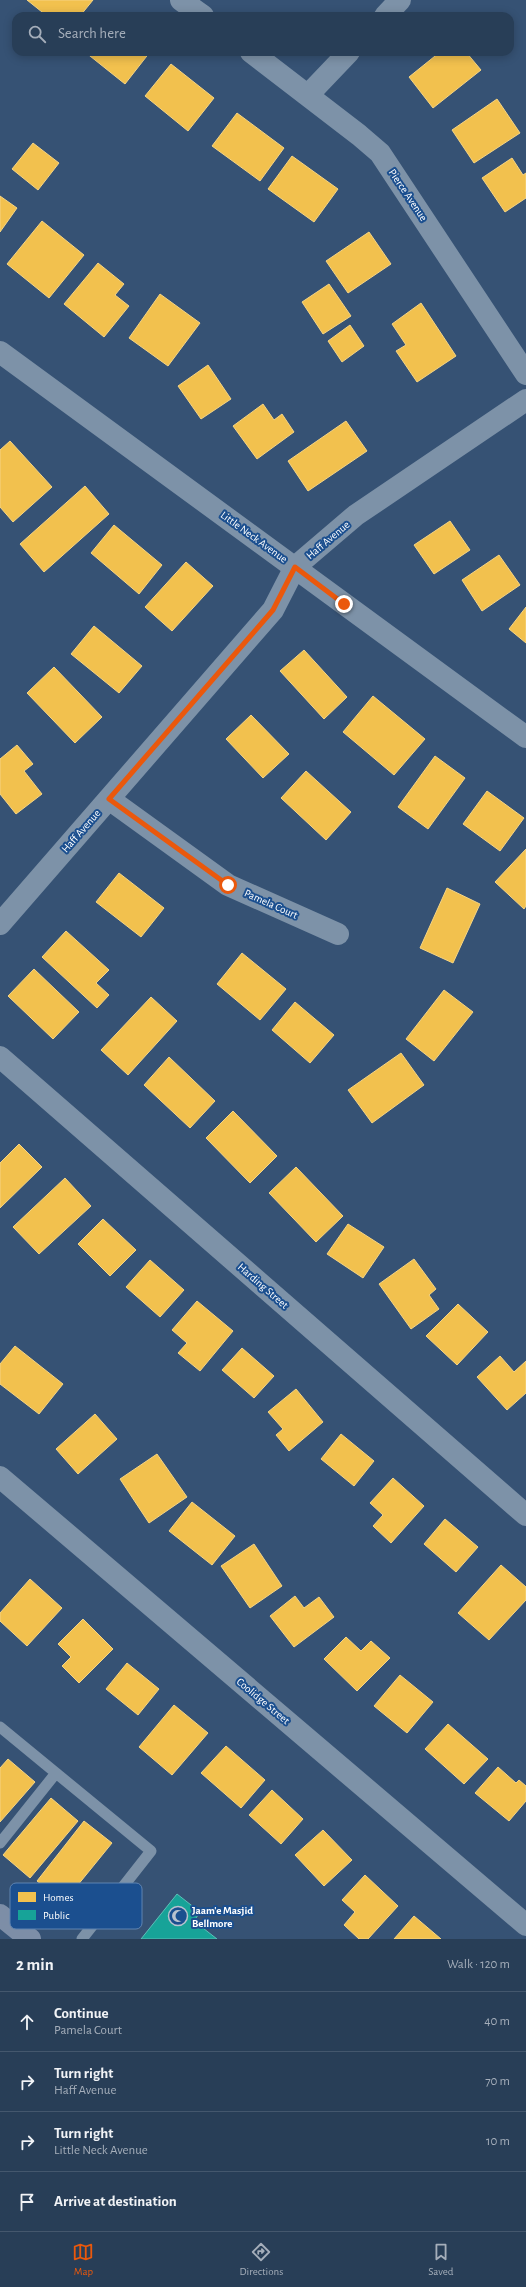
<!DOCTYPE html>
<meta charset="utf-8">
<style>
body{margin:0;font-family:"Alegreya Sans",sans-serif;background:#30455d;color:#f1f3f6}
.stop{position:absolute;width:12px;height:12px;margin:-9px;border:3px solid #ea580c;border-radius:50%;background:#fff}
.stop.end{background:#ea580c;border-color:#fff;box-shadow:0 1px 4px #0008}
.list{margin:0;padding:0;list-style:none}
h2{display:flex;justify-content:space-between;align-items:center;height:52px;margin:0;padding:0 16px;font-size:17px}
h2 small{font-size:13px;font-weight:400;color:#a5aeba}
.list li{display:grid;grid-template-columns:26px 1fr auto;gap:12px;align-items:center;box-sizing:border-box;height:60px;padding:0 16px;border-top:1px solid #44576d}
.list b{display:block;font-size:15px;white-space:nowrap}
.list p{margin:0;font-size:13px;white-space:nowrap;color:#a5aeba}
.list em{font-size:13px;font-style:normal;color:#a5aeba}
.icon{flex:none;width:22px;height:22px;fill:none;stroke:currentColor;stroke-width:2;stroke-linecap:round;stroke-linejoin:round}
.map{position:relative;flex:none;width:526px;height:1939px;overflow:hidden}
.search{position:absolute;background:#283e57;box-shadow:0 2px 10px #0003;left:12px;right:12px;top:12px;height:44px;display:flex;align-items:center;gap:10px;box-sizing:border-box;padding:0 14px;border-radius:12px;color:#a5aeba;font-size:15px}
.sheet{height:292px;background:#283e57}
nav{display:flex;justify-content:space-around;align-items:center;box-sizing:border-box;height:56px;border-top:1px solid #44576d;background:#283e57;font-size:11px;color:#a5aeba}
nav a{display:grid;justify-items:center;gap:2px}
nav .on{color:#ea580c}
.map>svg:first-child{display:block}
.homes{fill:#f2c14e;stroke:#f6d483}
.public{fill:#17a398;stroke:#5dbfb7}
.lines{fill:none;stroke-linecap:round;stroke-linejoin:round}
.lane{stroke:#7d92a8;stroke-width:11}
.street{stroke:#7d92a8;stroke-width:22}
.primary{stroke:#7d8ea7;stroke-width:22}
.route{stroke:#ea580c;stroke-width:5}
.labels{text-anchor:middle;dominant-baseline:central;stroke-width:4;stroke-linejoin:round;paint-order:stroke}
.street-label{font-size:11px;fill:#fff;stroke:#1b4f8f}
.poi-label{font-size:11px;font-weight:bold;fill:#fff;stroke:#1b4f8f;text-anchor:start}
.key{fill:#1b4f8f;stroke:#5f84b1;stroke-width:1}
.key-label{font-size:11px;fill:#fff}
</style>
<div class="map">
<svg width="526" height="1939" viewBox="0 0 526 1939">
<rect width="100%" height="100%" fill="#365274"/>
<path class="homes" d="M27 0H93L80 16H47Z
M85 52H150L125 84Z
M440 52H466L481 70 433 108 409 77Z
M171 64 214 98 188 131 145 96Z
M497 99 520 133 474 163 452 130Z
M237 113 284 148 260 181 212 146Z
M33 143 59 163 38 190 12 169Z
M292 156 338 189 314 222 268 189Z
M512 158 523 175 526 173V198L505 212 482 178Z
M0 196 17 208 0 232Z
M42 221 84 255 49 298 7 264Z
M369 232 391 264 348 293 326 261Z
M98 263 124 284 115 295 129 306 104 337 64 304Z
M329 284 351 316 323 334 302 302Z
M160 294 200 323 168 366 129 338Z
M421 303 456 356 417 382 396 351 406 345 392 324Z
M350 325 364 346 342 362 328 341Z
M208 365 231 399 201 419 178 386Z
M263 404 274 420 282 414 294 432 257 459 233 426Z
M346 421 367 451 308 491 288 461Z
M10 441 52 487 13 522 0 507V450Z
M85 486 109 514 44 572 20 544Z
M450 521 470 550 434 574 414 545Z
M114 525 162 565 139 594 91 553Z
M499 555 520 585 482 611 462 580Z
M186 562 213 586 172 631 145 607Z
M526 607V643L509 629Z
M94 626 142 666 119 693 71 654Z
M304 650 347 697 324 719 280 671Z
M54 667 102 717 75 743 27 693Z
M373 696 425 739 394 775 343 732Z
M251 715 289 754 263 778 226 739Z
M17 745 33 764 24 771 42 794 16 814 0 794V759Z
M435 756 465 778 428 829 398 807Z
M306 771 351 812 326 840 281 798Z
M487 791 524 818 500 851 463 824Z
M526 849V906L524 909 495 882Z
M119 873 164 908 141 937 96 902Z
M447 888 480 904 453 963 420 948Z
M66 931 109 970 96 983 109 995 97 1008 42 957Z
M242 953 286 989 260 1020 217 984Z
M34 969 79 1012 53 1039 8 996Z
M444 990 473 1012 434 1061 406 1039Z
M151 997 177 1021 128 1075 101 1050Z
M295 1002 334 1035 310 1063 272 1030Z
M401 1053 424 1085 372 1123 348 1090Z
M169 1057 215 1101 190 1128 144 1085Z
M233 1111 277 1156 250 1183 206 1138Z
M19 1144 42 1167 0 1208V1163Z
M296 1167 343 1216 316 1242 269 1193Z
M65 1178 91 1206 39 1254 13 1227Z
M103 1219 136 1250 110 1276 78 1244Z
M348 1224 384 1247 363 1278 327 1254Z
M414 1259 436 1289 429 1295 439 1309 411 1329 379 1284Z
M150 1260 184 1290 160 1317 126 1287Z
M197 1301 233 1331 200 1371 178 1353 187 1343 172 1330Z
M458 1304 488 1332 457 1365 426 1336Z
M15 1346 63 1384 39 1414 0 1384V1364Z
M242 1348 274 1376 254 1398 222 1370Z
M500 1356 514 1372 526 1361V1393L507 1410 477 1377Z
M296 1389 323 1422 289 1451 276 1435 283 1429 268 1412Z
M95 1414 117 1439 78 1474 56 1449Z
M341 1434 374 1461 354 1486 321 1459Z
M157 1454 187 1497 149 1523 120 1479Z
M393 1478 424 1506 391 1543 373 1526 383 1515 370 1503Z
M192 1502 235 1536 212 1565 169 1531Z
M445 1519 478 1547 456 1572 424 1544Z
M254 1544 282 1586 250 1608 221 1566Z
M501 1565 526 1587V1600L489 1640 458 1613Z
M30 1579 62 1608 27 1646 0 1621V1613Z
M295 1596 304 1608 319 1597 334 1617 294 1647 270 1616Z
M83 1619 113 1649 79 1683 62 1666 71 1657 58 1644Z
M346 1637 361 1651 371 1641 390 1658 357 1691 324 1659Z
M127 1663 159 1689 138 1715 106 1689Z
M400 1675 433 1702 407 1733 374 1706Z
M174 1705 208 1733 172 1775 139 1747Z
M448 1724 488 1759 464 1784 425 1749Z
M226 1746 265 1780 241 1808 201 1773Z
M8 1759 35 1782 0 1822V1768Z
M498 1767 516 1783 519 1780 526 1786V1801L509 1821 475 1793Z
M272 1790 303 1819 281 1844 249 1815Z
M51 1798 78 1821 30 1878 3 1855Z
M84 1821 112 1843 64 1902 37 1881Z
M323 1830 352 1860 324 1886 295 1855Z
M365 1875 398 1906 368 1939H359L344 1925 355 1912 342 1900Z
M414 1916 441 1939H394Z"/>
<path class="public" d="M177 1894 200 1912 194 1921 217 1939H141Z"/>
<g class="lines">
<path class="lane" d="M0 1727 151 1851 82 1939
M0 1843 56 1773"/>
<path class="street" d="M181 0 203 16
M385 16 400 0
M251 52 359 135 380 153 526 374
M308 95 349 52
M0 352 526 737
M109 799 228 885 338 934
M0 924 273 610 295 567 356 515 526 400
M0 1057 526 1515
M0 1477 526 1925"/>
<path class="primary" d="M0 1915 30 1939"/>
</g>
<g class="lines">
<path class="route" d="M228 885 109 799 273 610 295 567 344 604"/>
</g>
<defs>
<g id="mosque-ring" transform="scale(1)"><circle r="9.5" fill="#1b4f8f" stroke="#b9c2ce" stroke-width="1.5"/><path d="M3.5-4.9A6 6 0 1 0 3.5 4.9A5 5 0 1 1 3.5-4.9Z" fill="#b9c2ce"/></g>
</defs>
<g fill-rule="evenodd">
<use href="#mosque-ring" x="178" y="1916"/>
</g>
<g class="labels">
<g class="street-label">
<text transform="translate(408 195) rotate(56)">Pierce Avenue</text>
<text transform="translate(254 537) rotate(36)">Little Neck Avenue</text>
<text transform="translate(328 540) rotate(-40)">Haff Avenue</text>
<text transform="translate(81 831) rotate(-49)">Haff Avenue</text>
<text transform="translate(271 904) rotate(24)">Pamela Court</text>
<text transform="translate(263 1286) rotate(41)">Harding Street</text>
<text transform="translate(263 1701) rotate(40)">Coolidge Street</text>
</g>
<g class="poi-label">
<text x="192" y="1910">Jaam'e Masjid<tspan x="192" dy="13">Bellmore</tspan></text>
</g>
</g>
<rect x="10" y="1883" width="132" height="46" rx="6" class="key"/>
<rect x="18" y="1892" width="18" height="10" fill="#f2c14e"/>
<rect x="18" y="1910" width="18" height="10" fill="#17a398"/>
<g class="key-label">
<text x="43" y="1901">Homes</text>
<text x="43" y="1919">Public</text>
</g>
</svg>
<div class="stop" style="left:228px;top:885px"></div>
<div class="stop end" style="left:344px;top:604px"></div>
<div class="search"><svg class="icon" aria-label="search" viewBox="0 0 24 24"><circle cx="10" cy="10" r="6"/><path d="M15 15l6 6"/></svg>Search here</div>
</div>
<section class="sheet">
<h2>2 min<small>Walk · 120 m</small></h2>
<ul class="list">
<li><svg class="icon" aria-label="ahead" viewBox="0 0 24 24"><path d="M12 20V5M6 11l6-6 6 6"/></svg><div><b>Continue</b><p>Pamela Court</p></div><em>40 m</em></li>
<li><svg class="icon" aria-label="right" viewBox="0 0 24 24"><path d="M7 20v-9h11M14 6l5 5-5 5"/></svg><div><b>Turn right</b><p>Haff Avenue</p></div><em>70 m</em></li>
<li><svg class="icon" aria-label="right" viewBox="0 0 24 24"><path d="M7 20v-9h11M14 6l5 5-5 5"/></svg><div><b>Turn right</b><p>Little Neck Avenue</p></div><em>10 m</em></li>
<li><svg class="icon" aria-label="arrive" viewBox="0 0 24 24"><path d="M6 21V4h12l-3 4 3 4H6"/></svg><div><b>Arrive at destination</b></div></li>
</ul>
</section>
<nav>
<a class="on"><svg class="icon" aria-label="map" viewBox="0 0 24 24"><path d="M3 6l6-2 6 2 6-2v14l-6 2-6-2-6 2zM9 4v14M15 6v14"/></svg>Map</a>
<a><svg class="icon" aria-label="directions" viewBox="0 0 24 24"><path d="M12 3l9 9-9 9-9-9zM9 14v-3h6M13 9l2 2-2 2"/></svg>Directions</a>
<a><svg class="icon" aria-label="saved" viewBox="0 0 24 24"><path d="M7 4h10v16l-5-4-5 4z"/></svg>Saved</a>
</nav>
